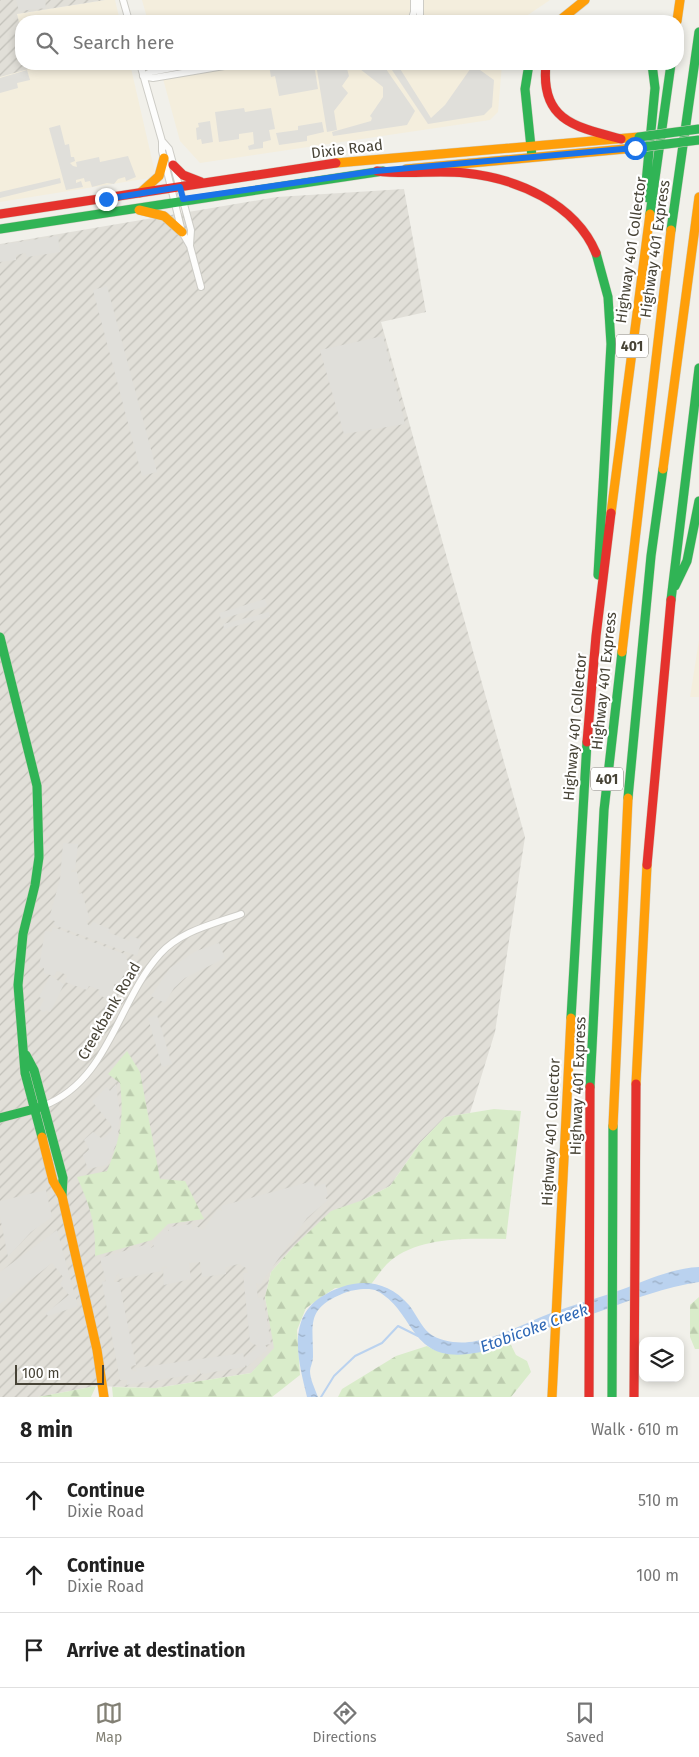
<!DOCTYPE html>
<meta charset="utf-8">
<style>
body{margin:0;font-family:"Fira Sans",sans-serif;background:#f6f6f6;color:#222}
.controls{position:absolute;right:15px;bottom:15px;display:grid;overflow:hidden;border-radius:10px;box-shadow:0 2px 8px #0003}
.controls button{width:45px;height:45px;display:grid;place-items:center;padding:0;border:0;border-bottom:1px solid #e0e0e0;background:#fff;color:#222;font:25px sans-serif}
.scale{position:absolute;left:15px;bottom:12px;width:89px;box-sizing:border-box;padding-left:5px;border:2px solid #474336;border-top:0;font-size:14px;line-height:18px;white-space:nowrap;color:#474336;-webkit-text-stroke:4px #fff;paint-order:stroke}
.stop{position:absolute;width:15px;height:15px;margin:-11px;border:4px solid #1a73e8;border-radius:50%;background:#fff}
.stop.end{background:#1a73e8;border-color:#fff;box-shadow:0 1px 5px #0008}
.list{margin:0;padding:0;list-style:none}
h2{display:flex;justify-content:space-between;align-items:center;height:65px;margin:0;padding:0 20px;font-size:21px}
h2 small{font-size:16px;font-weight:400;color:#767676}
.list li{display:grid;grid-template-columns:32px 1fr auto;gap:15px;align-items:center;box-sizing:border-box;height:75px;padding:0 20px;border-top:1px solid #e0e0e0}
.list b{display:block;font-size:19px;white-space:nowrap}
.list p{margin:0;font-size:16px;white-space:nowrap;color:#767676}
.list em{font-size:16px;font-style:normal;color:#767676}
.icon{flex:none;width:28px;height:28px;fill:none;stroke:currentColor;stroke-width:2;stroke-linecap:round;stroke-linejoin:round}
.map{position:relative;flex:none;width:699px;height:1397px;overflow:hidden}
.search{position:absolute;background:#fff;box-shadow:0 2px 8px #0003;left:15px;right:15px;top:15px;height:55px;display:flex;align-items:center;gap:12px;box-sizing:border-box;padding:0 18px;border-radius:20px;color:#767676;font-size:19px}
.sheet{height:290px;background:#fff}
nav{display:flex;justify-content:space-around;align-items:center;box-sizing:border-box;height:70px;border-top:1px solid #e0e0e0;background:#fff;font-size:14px;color:#767676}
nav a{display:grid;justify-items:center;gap:2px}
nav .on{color:#828075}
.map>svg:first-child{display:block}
.commercial{fill:#f4eedd}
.industrial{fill:url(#industrial-furrows)}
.forest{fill:url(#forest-firs)}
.parking{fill:#e0dfda;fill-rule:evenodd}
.water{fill:url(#water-ripples)}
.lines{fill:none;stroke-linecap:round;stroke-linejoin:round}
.stream{stroke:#bad2ef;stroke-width:2}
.street-casing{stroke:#cdccc6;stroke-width:8}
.fast-casing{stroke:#d1cec1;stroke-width:10}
.slow-casing{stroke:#d1cec1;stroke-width:10}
.jam-casing{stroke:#d1cec1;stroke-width:10}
.street{stroke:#fdfdfc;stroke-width:6}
.fast{stroke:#30b455;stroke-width:9}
.slow{stroke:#ff9f0a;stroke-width:9}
.jam{stroke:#e5322d;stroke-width:9}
.fast-bridge-casing{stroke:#d1cec1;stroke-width:10;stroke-linecap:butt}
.fast-bridge{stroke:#30b455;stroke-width:9}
.route{stroke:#1a73e8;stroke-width:6}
.labels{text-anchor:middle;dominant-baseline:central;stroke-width:4.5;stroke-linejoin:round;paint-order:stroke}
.shield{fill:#fff;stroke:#7e7b72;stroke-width:1}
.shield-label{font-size:14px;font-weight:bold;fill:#474336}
.street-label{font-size:15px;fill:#474336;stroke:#fff}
.water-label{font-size:16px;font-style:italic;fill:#2d67b5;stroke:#fff}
</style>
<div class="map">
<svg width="699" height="1397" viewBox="0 0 699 1397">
<defs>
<pattern id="industrial-furrows" width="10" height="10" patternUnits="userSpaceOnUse" patternTransform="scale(1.25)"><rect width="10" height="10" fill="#e1dfd8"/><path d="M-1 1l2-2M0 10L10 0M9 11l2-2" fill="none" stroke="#c2c1ba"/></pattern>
<pattern id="forest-firs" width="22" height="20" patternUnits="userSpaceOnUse" patternTransform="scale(1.25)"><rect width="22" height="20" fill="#d9ecca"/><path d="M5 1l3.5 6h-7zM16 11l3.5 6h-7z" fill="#bcccae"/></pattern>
<pattern id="water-ripples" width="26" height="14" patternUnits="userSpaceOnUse" patternTransform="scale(1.25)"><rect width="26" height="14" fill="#bad2ef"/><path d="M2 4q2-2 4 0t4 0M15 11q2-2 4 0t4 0" fill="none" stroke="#99acc2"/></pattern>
</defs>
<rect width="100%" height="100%" fill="#f1f0ea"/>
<path class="commercial" d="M105 0H115L120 21H21V30L17 14Z
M142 0H550L519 21H148Z
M31 64H130L156 177 0 202V77L31 68Z
M159 64H502L498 112 490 120 200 163 180 141Z
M699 640V697H690Z"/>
<path class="industrial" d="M0 0H105L17 14 21 30V64H31L32 68 0 77Z
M404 189 426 312 381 322 525 837 495 1032 470 1113 445 1117 420 1143 390 1186 363 1200 293 1247 271 1272 265 1297 275 1348 251 1373 156 1388 96 1386 38 1397H0V244L277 197Z"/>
<path class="forest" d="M127 1051 140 1072 160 1179 185 1181 204 1219 168 1224 152 1240 95 1256C96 1224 90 1206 77 1177L107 1171C121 1137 124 1119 120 1083L108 1074Z
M494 1109 521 1111 506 1239C470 1239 426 1236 394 1258 384 1265 377 1277 369 1287L335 1288 306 1308 297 1330 300 1375 272 1397H113L112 1387 156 1388 251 1373 274 1348 265 1297 271 1272 293 1247 331 1211 363 1200 390 1186 420 1143 445 1117Z
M699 1297V1349H695L690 1337V1305Z
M510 1343 516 1355 527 1361 531 1372 511 1397H338L342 1389 396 1356 427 1346C453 1362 483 1350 510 1343Z
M96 1386 91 1397H38Z"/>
<path class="parking" d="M16 0H45L46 8 19 11Z
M279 64H314L318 89 279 96 275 76 271 77 269 65Z
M316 64H353L346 65 349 76 342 86 348 93 334 111 337 130 327 132Z
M359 64H385L388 68 386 69 415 111 407 125 333 136 332 132 371 121 372 118 370 116 383 97V87L360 69Z
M388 64H397L431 118 445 105 473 65 494 80 492 107 484 115 428 124Z
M27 70 30 80 17 83 18 88 0 93V78Z
M244 108 245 112 271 108 275 129 269 130 271 140 263 142V148L249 150 248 146 254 144 253 132 239 134V139L219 142 215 112Z
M210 121 213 142 202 144 201 139 197 140 196 128 199 127 198 123Z
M322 122 324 132 307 136V141L279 145 276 133 298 130V126Z
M60 125 65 145 69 144 71 157H74L75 161 70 163 73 166 77 167 76 162 99 157 100 162 128 156 136 177 126 181 125 177 118 179 114 184 107 183 92 187 90 181 85 182 84 178 76 180V183L81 181 83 187 66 190 49 128Z
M60 178 61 183 0 198V192Z
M58 236 60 252 27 257 26 253 16 255V260L0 262V245Z
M107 286 157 472 142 476 93 290Z
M383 336 405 424 344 434 320 350Z
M265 599 267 606 221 619 219 613Z
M269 612 270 617 224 629 223 624Z
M63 843 78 844 75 870 72 869 71 872H77L80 889 77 890 78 894 82 893 90 920 86 921 88 925 91 926 93 922 110 929 108 932 129 941 130 936 142 940 137 956 54 925 55 921 49 919 60 879Z
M53 927 127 955 126 959 130 963 118 985 113 983 115 988 109 999 98 995 100 990 89 986 87 990 65 982 67 975 57 971 54 976 44 973V968L39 967 45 931 51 932Z
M219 943 225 958 185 978 174 988 165 1003 151 996 170 968 196 951Z
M50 976 64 984 50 1012 46 1010 44 1012 39 1009 44 999 39 997Z
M157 1015 172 1064 162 1067 148 1018Z
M116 1084 120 1114 117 1142 107 1165 88 1169 83 1155 89 1150 88 1146 84 1140 93 1132 101 1138 105 1137 112 1130 111 1125 92 1101 107 1087 110 1091Z
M313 1181 315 1187 325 1183 328 1196 324 1197 328 1200 307 1218 260 1285 256 1283 258 1298 263 1297 271 1344 265 1345 268 1349 247 1367 245 1363V1367L201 1374 200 1369 197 1370V1374L127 1385V1380H120L102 1282 106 1281 100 1258 148 1244 151 1248 154 1246 152 1243 165 1229 169 1231V1227L192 1224 193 1230 196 1226 203 1230 218 1209 222 1211 221 1206ZM200 1262 202 1277 226 1274 225 1267 239 1264 246 1268 248 1273H243L250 1342 258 1346 244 1358 243 1353 136 1368 137 1372 132 1370 130 1366 136 1365 119 1282H114L116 1276 119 1273 120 1279 162 1271 161 1267 167 1266V1268L163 1269 164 1285 191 1279 189 1263Z
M46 1190 52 1217 31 1232 8 1257 0 1217V1201Z
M57 1230 78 1306 48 1316 46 1313 69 1295 60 1284 64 1278 52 1263 0 1304V1272Z"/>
<path class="water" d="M699 1267V1282C665 1287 634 1299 601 1311 586 1317 569 1320 554 1326 527 1336 497 1351 468 1354 409 1361 415 1311 377 1291 369 1287 352 1290 344 1293 306 1309 313 1322 313 1357 313 1362 310 1367 310 1371 310 1379 315 1389 318 1397H307C299 1363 286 1320 321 1297 351 1278 384 1276 409 1305 416 1314 421 1326 429 1333 442 1343 462 1344 476 1341 503 1336 525 1323 551 1313 576 1304 602 1297 626 1288 650 1279 673 1268 699 1267Z"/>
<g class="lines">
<path class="stream" d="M321 1397 334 1376 355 1356 382 1343 398 1326 418 1336"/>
<g class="street-casing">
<path id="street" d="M123 0 129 21
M420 0V21
M411 21 414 12V0
M140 64 162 141V151L182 232 190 246 201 287
M143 76 153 78 236 64
M143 76 151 72 193 64
M162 141 169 149 191 230 190 245
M43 1106C109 1081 117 1002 160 954 180 931 214 924 241 914"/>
</g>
<g class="fast-casing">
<path id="fast" d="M529 64 525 89 532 157
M648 198 646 183 655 88 652 64
M650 214 671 64
M0 229 383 171
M671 230 699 32
M596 253 608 297 611 344 598 575
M675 586 687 561 699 501
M671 600 699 368
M0 637 37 786 39 857 35 885 23 934 18 985 25 1073 42 1137
M628 798 651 556 663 469
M571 1018 587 742
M26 1055 34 1070 63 1178 62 1196
M590 1087 604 810 622 652
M0 1118 38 1108
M612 1397 613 1126"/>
</g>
<g class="slow-casing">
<path id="slow" d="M559 21 585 0
M677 21 680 0
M336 163 639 137
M406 169 635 148
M140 193 159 176 164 158
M139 210 164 216 182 232
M663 469 699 197
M611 513 650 214
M622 652 671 230
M636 1084 647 865
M613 1126 628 798
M42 1137 53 1181 62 1196 97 1350 104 1397
M552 1397 571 1018"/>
</g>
<g class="jam-casing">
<path id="jam" d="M546 64C540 120 575 127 621 139
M173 165 183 175 201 182
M377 171C406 175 436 170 465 173 516 178 575 203 596 253
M0 214 336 163
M587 742 596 636 611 513
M647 865 671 600
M589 1397 590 1087
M634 1397 636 1084"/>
</g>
<use href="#street" class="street"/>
<use href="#fast" class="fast"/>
<use href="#slow" class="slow"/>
<use href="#jam" class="jam"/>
<g class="fast-bridge-casing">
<path id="fast-bridge" d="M639 137 699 129
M635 148 699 140"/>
</g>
<use href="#fast-bridge" class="fast-bridge"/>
</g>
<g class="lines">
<path class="route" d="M106 199 180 187 183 199 376 171 635 148"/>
</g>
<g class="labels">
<g class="shield">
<rect x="616" y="334.5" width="32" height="23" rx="4"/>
<rect x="591" y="767.5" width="32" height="23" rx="4"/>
</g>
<g class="shield-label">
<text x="632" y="346">401</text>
<text x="607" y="779">401</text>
</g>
<g class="street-label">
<text transform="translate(347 149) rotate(-7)">Dixie Road</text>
<text transform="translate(655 249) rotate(-82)">Highway 401 Express</text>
<text transform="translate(631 250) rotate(-82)">Highway 401 Collector</text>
<text transform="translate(604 681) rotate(-84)">Highway 401 Express</text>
<text transform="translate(575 727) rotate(-85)">Highway 401 Collector</text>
<text transform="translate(109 1011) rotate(-60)">Creekbank Road</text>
<text transform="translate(578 1086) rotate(-88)">Highway 401 Express</text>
<text transform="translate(551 1132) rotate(-87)">Highway 401 Collector</text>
</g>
<g class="water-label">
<text transform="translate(534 1328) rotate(-20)">Etobicoke Creek</text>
</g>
</g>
</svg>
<div class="controls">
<button><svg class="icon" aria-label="layers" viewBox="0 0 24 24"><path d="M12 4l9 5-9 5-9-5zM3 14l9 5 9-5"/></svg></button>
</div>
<div class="scale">100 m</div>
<div class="stop" style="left:635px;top:148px"></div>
<div class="stop end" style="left:106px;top:199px"></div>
<div class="search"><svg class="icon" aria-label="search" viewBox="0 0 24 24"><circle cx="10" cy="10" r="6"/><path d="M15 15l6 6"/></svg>Search here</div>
</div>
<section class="sheet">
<h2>8 min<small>Walk · 610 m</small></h2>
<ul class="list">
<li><svg class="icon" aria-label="ahead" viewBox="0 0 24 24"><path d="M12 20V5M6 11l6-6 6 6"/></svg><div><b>Continue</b><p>Dixie Road</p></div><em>510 m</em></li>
<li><svg class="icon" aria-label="ahead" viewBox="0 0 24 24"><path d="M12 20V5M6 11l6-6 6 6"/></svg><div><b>Continue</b><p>Dixie Road</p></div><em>100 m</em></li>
<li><svg class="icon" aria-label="arrive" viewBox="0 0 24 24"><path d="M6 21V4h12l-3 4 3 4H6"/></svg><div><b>Arrive at destination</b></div></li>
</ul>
</section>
<nav>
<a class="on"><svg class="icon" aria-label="map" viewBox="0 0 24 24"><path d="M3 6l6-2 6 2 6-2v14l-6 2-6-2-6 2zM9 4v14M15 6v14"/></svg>Map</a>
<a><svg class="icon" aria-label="directions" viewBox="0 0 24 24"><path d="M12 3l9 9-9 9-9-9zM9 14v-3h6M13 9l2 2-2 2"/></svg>Directions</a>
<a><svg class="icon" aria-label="saved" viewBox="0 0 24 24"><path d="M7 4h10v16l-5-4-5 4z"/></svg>Saved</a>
</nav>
